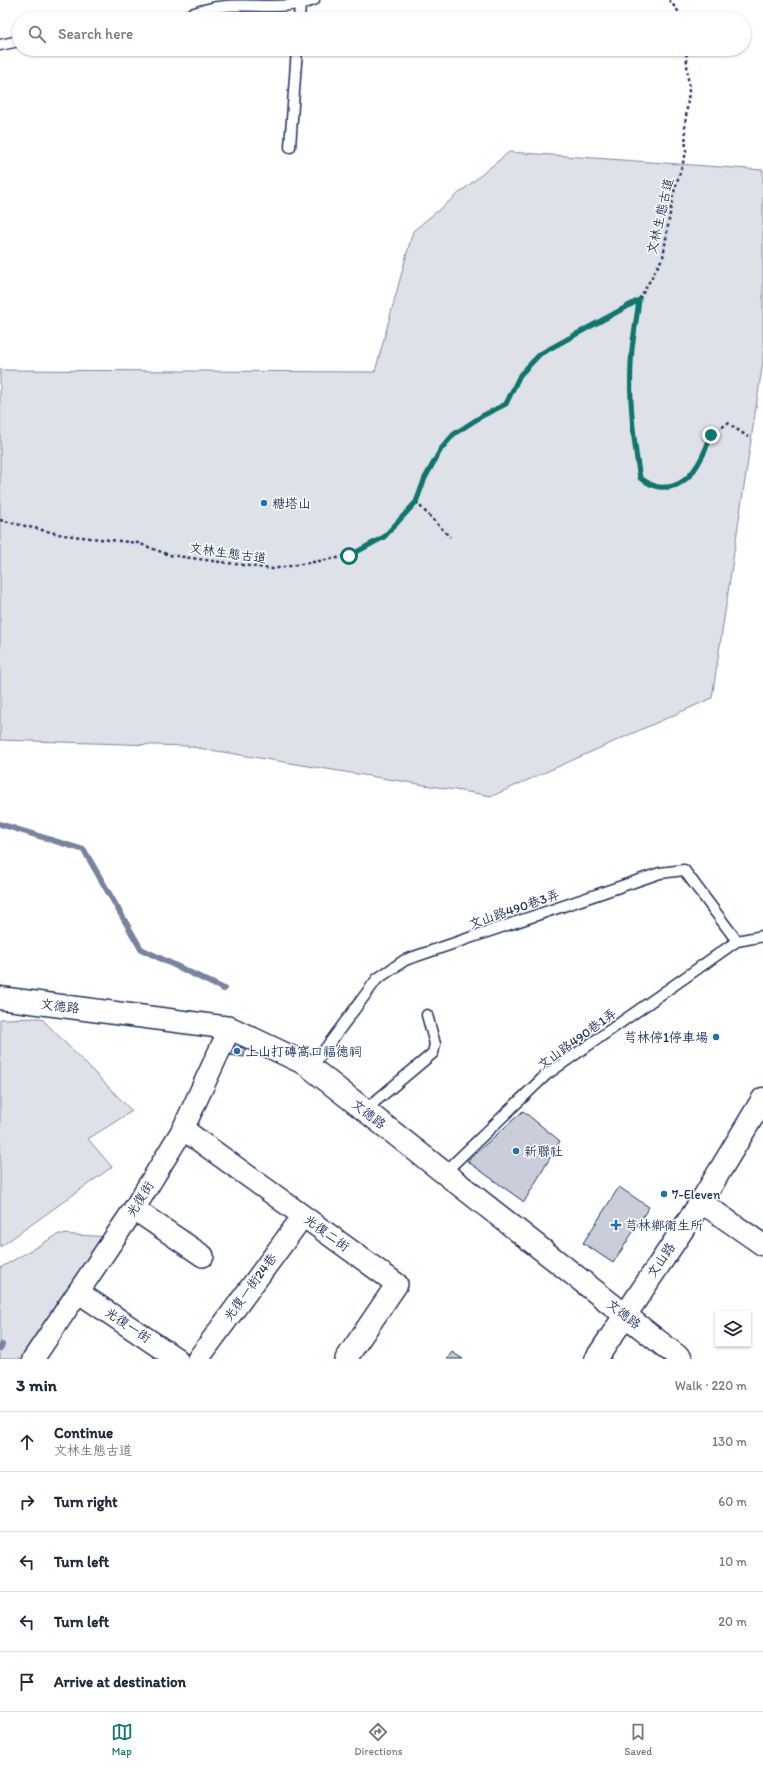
<!DOCTYPE html>
<meta charset="utf-8">
<style>
body{margin:0;font-family:Itim,"LXGW WenKai TC",sans-serif;background:#f2f2f3;color:#1f2937}
.controls{position:absolute;right:12px;bottom:12px;display:grid;overflow:hidden;border-radius:0px;box-shadow:0 1px 3px #0004}
.controls button{width:36px;height:36px;display:grid;place-items:center;padding:0;border:0;border-bottom:1px solid #e0e1e3;background:#fff;color:#1f2937;font:20px sans-serif}
.stop{position:absolute;width:12px;height:12px;margin:-9px;border:3px solid #0f766e;border-radius:50%;background:#fff}
.stop.end{background:#0f766e;border-color:#fff;box-shadow:0 1px 4px #0008}
.list{margin:0;padding:0;list-style:none}
h2{display:flex;justify-content:space-between;align-items:center;height:52px;margin:0;padding:0 16px;font-size:17px}
h2 small{font-size:13px;font-weight:400;color:#747a83}
.list li{display:grid;grid-template-columns:26px 1fr auto;gap:12px;align-items:center;box-sizing:border-box;height:60px;padding:0 16px;border-top:1px solid #e0e1e3}
.list b{display:block;font-size:15px;white-space:nowrap}
.list p{margin:0;font-size:13px;white-space:nowrap;color:#747a83}
.list em{font-size:13px;font-style:normal;color:#747a83}
.icon{flex:none;width:22px;height:22px;fill:none;stroke:currentColor;stroke-width:2;stroke-linecap:round;stroke-linejoin:round}
.map{position:relative;flex:none;width:763px;height:1359px;overflow:hidden}
.search{position:absolute;background:#fff;box-shadow:0 1px 3px #0004;left:12px;right:12px;top:12px;height:44px;display:flex;align-items:center;gap:10px;box-sizing:border-box;padding:0 14px;border-radius:22px;color:#747a83;font-size:15px}
.sheet{height:352px;background:#fff}
nav{display:flex;justify-content:space-around;align-items:center;box-sizing:border-box;height:56px;border-top:1px solid #e0e1e3;background:#fff;font-size:11px;color:#747a83}
nav a{display:grid;justify-items:center;gap:2px}
nav .on{color:#0f766e}
.map>svg:first-child{display:block}
.green{fill:#dee1e7;stroke:#7c88a2}
.lines{fill:none;stroke-linecap:round;stroke-linejoin:round}
.stream{stroke:#77839f;stroke-width:6}
.building{fill:#caceda;stroke:#1b2f5e}
.lane-casing{stroke:#1b2f5e;stroke-width:13}
.street-casing{stroke:#1b2f5e;stroke-width:24}
.secondary-casing{stroke:#1b2f5e;stroke-width:25}
.path{stroke:#1b2f5e;stroke-width:2.5;stroke-dasharray:3 3;stroke-linecap:butt}
.lane{stroke:#fff;stroke-width:10}
.street{stroke:#fff;stroke-width:21}
.secondary{stroke:#fff;stroke-width:22}
.route{stroke:#0f766e;stroke-width:5}
.poi-dot{fill:#1f6fb2;stroke:#fff;stroke-width:1.5}
.labels{text-anchor:middle;dominant-baseline:central;stroke-width:3;stroke-linejoin:round;paint-order:stroke}
.street-label{font-size:13px;fill:#1b2f5e;stroke:#fff}
.poi-label{font-size:13px;fill:#1b2f5e;stroke:#fff;text-anchor:start}
</style>
<div class="map">
<svg width="763" height="1359" viewBox="0 0 763 1359">
<rect width="100%" height="100%" fill="#fff"/>
<filter id="ink" filterUnits="userSpaceOnUse"><feTurbulence type="fractalNoise" baseFrequency=".025" numOctaves="2"/><feDisplacementMap in="SourceGraphic" scale="8" xChannelSelector="R" yChannelSelector="G"/><feConvolveMatrix kernelMatrix="1 2 1 2 8 2 1 2 1" color-interpolation-filters="sRGB"/></filter>
<g filter="url(#ink)">
<path class="green" d="M509 152 763 170V361L712 698 492 796 186 746 0 740V370L375 372 413 231Z
M41 1018 132 1111 88 1139 112 1167 0 1247V1019Z
M59 1234 111 1237 28 1359H0V1268Z"/>
<g class="lines">
<path class="stream" d="M0 824 84 850 141 949 224 989
M0 1348 2 1345"/>
</g>
<path class="building" d="M229 1046 245 1048 244 1057 228 1055Z
M523 1111 560 1141 524 1202 467 1161Z
M619 1187 649 1207 613 1263 583 1243Z
M452 1352 463 1359H447Z"/>
<g class="lines">
<g class="lane-casing">
<path id="lane" d="M179 19C193 13 210 7 226 6 255 4 286 10 314 0
M299 19 300 5
M0 45 19 41
M290 147 297 49
M311 1068 377 979 405 960 660 873 684 870 737 941
M365 1110 433 1053 435 1044 427 1015
M444 1173 546 1075 737 941 763 936"/>
</g>
<g class="street-casing">
<path id="street" d="M183 1129 397 1284 346 1359
M701 1202 763 1245
M134 1209 203 1256
M78 1292 177 1359
M33 1359 134 1209 183 1129 230 1028
M198 1359 303 1216"/>
</g>
<g class="secondary-casing">
<path id="secondary" d="M0 998 230 1028 306 1064 681 1359
M596 1359 701 1202 763 1099"/>
</g>
<path class="path" d="M669 0 678 11 681 19
M639 301C637 317 633 333 632 349 629 392 633 436 640 479L658 487 676 486 692 474 705 453 711 435 728 423 748 437
M416 502 450 537
M0 520 63 535 138 543 169 555 272 569 349 556 384 537 416 502 425 478 441 449 454 434 482 416 506 403 520 375 540 354 639 300 663 257 673 195 686 153 685 125 689 92 686 49"/>
<use href="#lane" class="lane"/>
<use href="#street" class="street"/>
<use href="#secondary" class="secondary"/>
</g>
</g>
<g class="lines" filter="url(#ink)">
<path class="route" d="M349 556 384 537 416 502 425 478 441 449 454 434 482 416 506 404 520 375 540 354 639 300C637 316 634 333 632 349 628 390 633 438 640 478 645 481 653 487 659 487 689 491 703 458 711 435"/>
</g>
<g class="poi-dot">
<circle cx="264" cy="503" r="4"/>
<circle cx="716" cy="1037" r="4"/>
<circle cx="237" cy="1051" r="4"/>
<circle cx="516" cy="1151" r="4"/>
<circle cx="664" cy="1194" r="4"/>
<path d="M614 1219h4v4h4v4h-4v4h-4v-4h-4v-4h4z"/>
</g>
<g class="labels">
<g class="street-label">
<text transform="translate(660 216) rotate(-77)">文林生態古道</text>
<text transform="translate(228 553) rotate(8)">文林生態古道</text>
<text transform="translate(514 909) rotate(-19)">文山路490巷3弄</text>
<text transform="translate(60 1006) rotate(7)">文德路</text>
<text transform="translate(577 1039) rotate(-36)">文山路490巷1弄</text>
<text transform="translate(369 1114) rotate(38)">文德路</text>
<text transform="translate(140 1199) rotate(-58)">光復街</text>
<text transform="translate(327 1233) rotate(36)">光復二街</text>
<text transform="translate(661 1260) rotate(-56)">文山路</text>
<text transform="translate(250 1287) rotate(-54)">光復一街24巷</text>
<text transform="translate(624 1314) rotate(38)">文德路</text>
<text transform="translate(128 1325) rotate(34)">光復一街</text>
</g>
<g class="poi-label">
<text x="272" y="503">糖塔山</text>
<text x="708" y="1037" text-anchor="end">芎林停1停車場</text>
<text x="245" y="1051">上山打磚窩口福德祠</text>
<text x="524" y="1151">新聯社</text>
<text x="672" y="1194">7-Eleven</text>
<text x="625" y="1225">芎林鄉衛生所</text>
</g>
</g>
</svg>
<div class="controls">
<button><svg class="icon" aria-label="layers" viewBox="0 0 24 24"><path d="M12 4l9 5-9 5-9-5zM3 14l9 5 9-5"/></svg></button>
</div>
<div class="stop" style="left:349px;top:556px"></div>
<div class="stop end" style="left:711px;top:435px"></div>
<div class="search"><svg class="icon" aria-label="search" viewBox="0 0 24 24"><circle cx="10" cy="10" r="6"/><path d="M15 15l6 6"/></svg>Search here</div>
</div>
<section class="sheet">
<h2>3 min<small>Walk · 220 m</small></h2>
<ul class="list">
<li><svg class="icon" aria-label="ahead" viewBox="0 0 24 24"><path d="M12 20V5M6 11l6-6 6 6"/></svg><div><b>Continue</b><p>文林生態古道</p></div><em>130 m</em></li>
<li><svg class="icon" aria-label="right" viewBox="0 0 24 24"><path d="M7 20v-9h11M14 6l5 5-5 5"/></svg><div><b>Turn right</b></div><em>60 m</em></li>
<li><svg class="icon" aria-label="left" viewBox="0 0 24 24"><path d="M17 20v-9H6M10 6l-5 5 5 5"/></svg><div><b>Turn left</b></div><em>10 m</em></li>
<li><svg class="icon" aria-label="left" viewBox="0 0 24 24"><path d="M17 20v-9H6M10 6l-5 5 5 5"/></svg><div><b>Turn left</b></div><em>20 m</em></li>
<li><svg class="icon" aria-label="arrive" viewBox="0 0 24 24"><path d="M6 21V4h12l-3 4 3 4H6"/></svg><div><b>Arrive at destination</b></div></li>
</ul>
</section>
<nav>
<a class="on"><svg class="icon" aria-label="map" viewBox="0 0 24 24"><path d="M3 6l6-2 6 2 6-2v14l-6 2-6-2-6 2zM9 4v14M15 6v14"/></svg>Map</a>
<a><svg class="icon" aria-label="directions" viewBox="0 0 24 24"><path d="M12 3l9 9-9 9-9-9zM9 14v-3h6M13 9l2 2-2 2"/></svg>Directions</a>
<a><svg class="icon" aria-label="saved" viewBox="0 0 24 24"><path d="M7 4h10v16l-5-4-5 4z"/></svg>Saved</a>
</nav>
